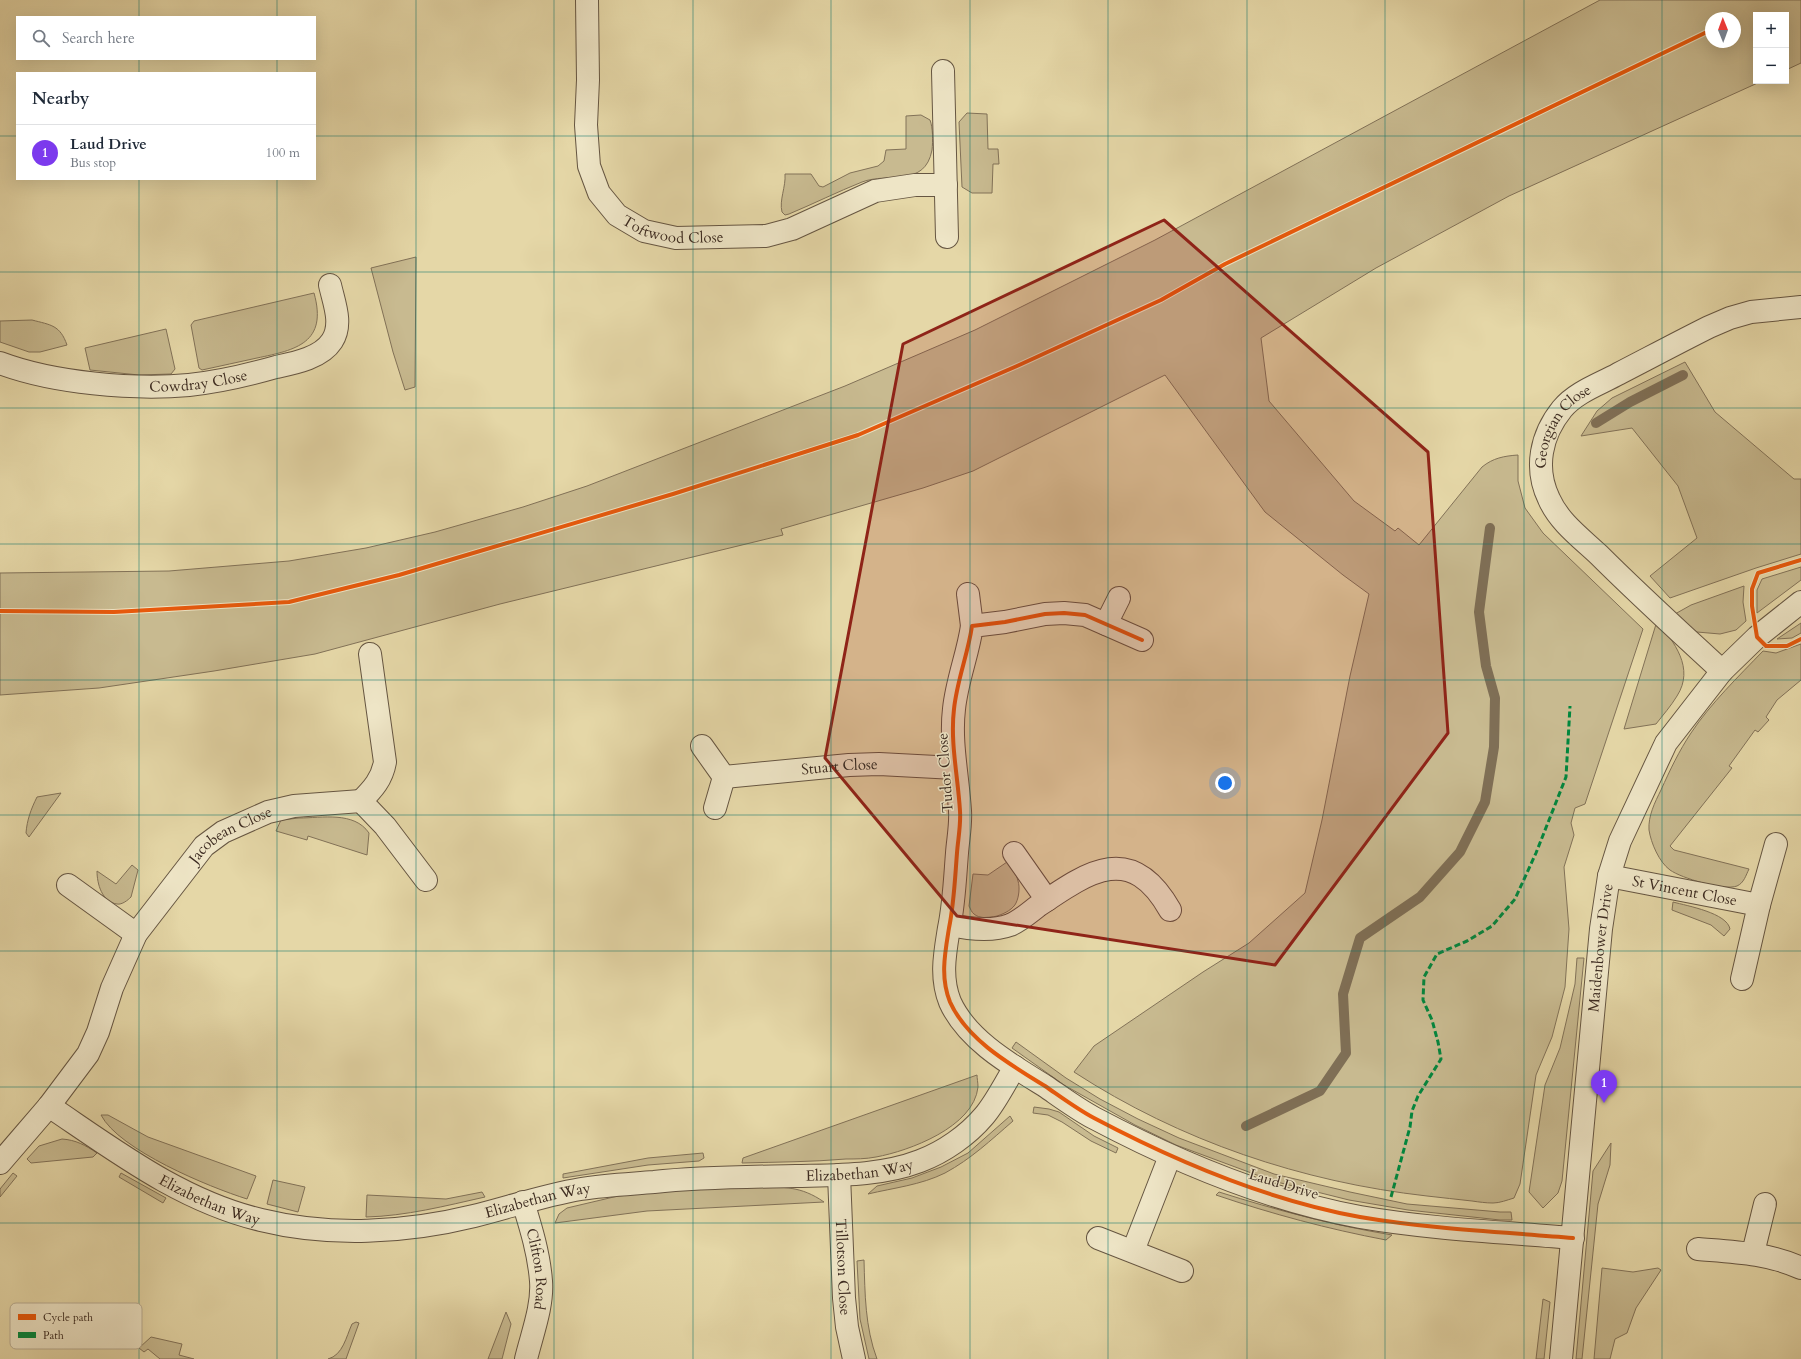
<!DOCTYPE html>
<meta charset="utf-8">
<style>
body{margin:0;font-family:Cardo,serif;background:#f2f2f3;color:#1f2937}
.controls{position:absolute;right:12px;top:12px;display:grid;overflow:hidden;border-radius:0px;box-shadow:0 4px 16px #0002}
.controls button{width:36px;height:36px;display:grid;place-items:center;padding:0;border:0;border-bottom:1px solid #e0e1e3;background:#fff;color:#1f2937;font:20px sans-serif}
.compass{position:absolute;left:1705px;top:12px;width:36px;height:36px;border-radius:50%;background:#fff;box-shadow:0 4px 16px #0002;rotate:359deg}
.you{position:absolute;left:1225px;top:783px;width:14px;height:14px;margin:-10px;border:3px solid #fff;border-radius:50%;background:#1a73e8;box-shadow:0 0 0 6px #1a73e833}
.badge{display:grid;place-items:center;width:26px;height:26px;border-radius:50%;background:#7c3aed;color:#fff;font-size:13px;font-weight:700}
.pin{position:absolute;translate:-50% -33px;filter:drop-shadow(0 1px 2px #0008)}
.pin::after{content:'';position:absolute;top:21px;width:14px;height:12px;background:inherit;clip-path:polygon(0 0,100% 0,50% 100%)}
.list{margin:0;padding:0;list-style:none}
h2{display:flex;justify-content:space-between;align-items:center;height:52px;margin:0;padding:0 16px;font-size:17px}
h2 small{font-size:13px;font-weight:400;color:#747a83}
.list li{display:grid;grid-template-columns:26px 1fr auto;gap:12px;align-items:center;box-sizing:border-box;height:56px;padding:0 16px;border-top:1px solid #e0e1e3}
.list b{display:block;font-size:15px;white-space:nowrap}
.list p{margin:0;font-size:13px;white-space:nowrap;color:#747a83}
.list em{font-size:13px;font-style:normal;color:#747a83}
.icon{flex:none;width:22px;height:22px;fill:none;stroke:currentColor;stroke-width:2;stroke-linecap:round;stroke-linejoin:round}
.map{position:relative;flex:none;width:1801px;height:1359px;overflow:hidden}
.search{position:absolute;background:#fff;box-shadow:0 4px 16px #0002;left:16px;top:16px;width:300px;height:44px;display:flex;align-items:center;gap:10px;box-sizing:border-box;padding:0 14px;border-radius:0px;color:#747a83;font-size:15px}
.panel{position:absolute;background:#fff;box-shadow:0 4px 16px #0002;left:16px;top:72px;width:300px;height:108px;border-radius:0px}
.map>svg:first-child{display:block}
.green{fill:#c8ba90;stroke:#827258;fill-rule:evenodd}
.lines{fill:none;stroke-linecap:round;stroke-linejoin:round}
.stream{stroke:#7f6f56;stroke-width:10}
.minor-casing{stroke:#665642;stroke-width:24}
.minor{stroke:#eee5c6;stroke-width:22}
.quiet{stroke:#00873e;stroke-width:3;stroke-dasharray:6 3;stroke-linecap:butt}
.cycleway-casing{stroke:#eee5c6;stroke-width:6}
.cycleway{stroke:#e8590c;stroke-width:4}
.marked{fill:#8f2418;fill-opacity:0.2;stroke:#8f2418;stroke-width:3;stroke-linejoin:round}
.grid{fill:none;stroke:#0f766e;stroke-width:1;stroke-opacity:0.55}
.labels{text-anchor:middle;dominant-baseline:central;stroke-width:3;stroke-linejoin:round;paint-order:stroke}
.street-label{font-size:15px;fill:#3c2b21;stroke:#eee5c6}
.key{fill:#eee5c6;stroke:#b9ad94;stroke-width:1}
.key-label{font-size:11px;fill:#3c2b21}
</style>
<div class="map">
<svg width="1801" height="1359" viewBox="0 0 1801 1359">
<rect width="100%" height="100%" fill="#e5d7a7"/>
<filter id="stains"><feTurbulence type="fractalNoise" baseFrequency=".005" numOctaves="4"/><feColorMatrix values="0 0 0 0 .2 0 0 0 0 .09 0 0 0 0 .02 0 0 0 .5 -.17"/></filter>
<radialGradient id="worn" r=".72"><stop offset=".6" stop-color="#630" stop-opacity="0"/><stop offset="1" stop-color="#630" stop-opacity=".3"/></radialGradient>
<path class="green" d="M1600 0H1801V63L1786 70V15H1756V81H1762L1509 196 1376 268 1261 338 1269 401 1354 501 1395 531 1398 528 1419 545 1482 467C1493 458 1504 456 1518 455V481L1525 508 1543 533 1643 629 1585 804 1575 808 1571 823 1574 835 1564 867 1569 929 1565 987 1552 1037 1536 1075 1520 1184 1514 1198C1507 1200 1500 1203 1493 1203 1486 1203 1479 1202 1472 1201 1457 1199 1442 1198 1427 1196 1302 1182 1180 1141 1074 1072L1094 1046 1203 972 1249 943 1305 893 1322 820 1350 676 1369 594 1343 575 1265 512 1165 375 973 471 923 488 781 529 783 535 500 604 315 654 214 671 99 688 0 695V573L169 571 289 561 366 548 435 532 523 507 587 486 845 386 975 330 1155 240ZM1711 18H1735V42H1711Z
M967 113 987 114 988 149H998L999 164H993L992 193H972L962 187 959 122Z
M921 115 930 120C933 128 933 141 932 150 925 188 888 172 862 182 837 192 813 204 789 214L785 215 782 212C779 200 786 187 785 174H811L819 186 823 187 850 173 878 166 884 161 886 150 906 149V116Z
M416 257 415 387 405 390 393 352 371 268Z
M314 293C328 343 296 350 257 358 239 362 220 366 202 370L199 368 191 325 194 321Z
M32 320C51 325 60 325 67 345L40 352H29L0 342V321Z
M166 329 175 369 171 374 139 375 90 370 85 348Z
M1685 362 1715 412 1794 479H1801V554L1756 568 1670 598 1650 576 1697 538 1678 486 1632 428 1581 436 1597 411 1612 398Z
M1801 567V580L1757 613V590L1762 579Z
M1744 586 1743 602 1746 621 1736 630 1720 634 1697 632 1686 625 1675 614 1691 605Z
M1657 621C1674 642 1695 668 1677 696 1671 706 1663 715 1656 724L1624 729Z
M1801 623V633L1792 638 1777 639Z
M1801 644V680L1777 700 1766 717 1769 720 1758 732 1755 730 1729 766 1732 768 1670 846 1674 850 1749 869C1746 875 1744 883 1737 886 1724 891 1681 878 1670 870 1659 862 1651 843 1649 830 1648 816 1655 802 1661 790 1670 770 1679 751 1691 733 1711 703 1738 677 1763 651L1776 653Z
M61 793 29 837 26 833C27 820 31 809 37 797Z
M299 818C322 818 354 811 369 833L367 855 308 836 307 840 276 831 281 820Z
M1007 862C1011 868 1017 875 1018 881 1020 887 1019 897 1016 903 1011 914 984 923 974 914 972 913 970 908 969 906L973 874 988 875Z
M132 865 138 870 131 897C128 900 122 905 117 904 102 902 97 884 97 871L116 884Z
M1673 902C1688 906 1727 913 1730 929L1724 936 1711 925 1672 910Z
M1577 958H1584L1562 1181 1558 1193 1543 1208 1529 1192 1545 1085 1560 1048 1575 984Z
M1016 1042 1066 1078 1100 1099 1138 1119 1179 1138 1274 1174 1350 1192 1407 1204 1500 1212H1511L1512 1220H1500L1408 1210 1349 1200 1273 1181 1176 1145 1135 1125 1064 1085 1012 1048Z
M977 1075C977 1078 978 1083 978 1087 974 1127 909 1151 876 1157 866 1159 855 1159 846 1159 811 1162 777 1162 742 1163L743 1158Z
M1034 1107 1049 1109 1059 1112 1094 1136 1118 1148 1116 1153 1091 1141 1062 1122 1048 1115 1033 1113Z
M101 1115H108L148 1137 256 1176 247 1199C209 1187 119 1150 101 1115Z
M1010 1116 1013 1121C991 1140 971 1159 945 1173 921 1185 893 1188 868 1194L877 1186 912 1178 941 1167 968 1153Z
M62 1139C76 1140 85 1145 97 1153L93 1157 31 1163 27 1159 39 1146Z
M1611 1143 1610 1165 1598 1204 1582 1359H1576L1593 1171Z
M703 1153 704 1158 699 1161 648 1165 563 1178V1174L648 1158Z
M13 1173 17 1176 0 1197V1189Z
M121 1173 166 1198 163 1203 119 1177Z
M273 1180 305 1187 298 1212 267 1204Z
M758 1187C784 1187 801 1186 824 1202L647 1211 555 1223 559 1214 567 1208 618 1196 684 1190Z
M482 1192 485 1197C445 1206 406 1216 366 1217L367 1195 446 1199Z
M1219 1192C1276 1210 1332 1225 1392 1235L1386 1240C1328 1229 1272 1214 1216 1195Z
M864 1260C865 1294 865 1327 877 1359H869L860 1319 857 1261Z
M1602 1268 1633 1272 1658 1268 1661 1270 1636 1308 1627 1333 1615 1339 1610 1359H1594Z
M1543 1299 1550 1302 1544 1359H1536Z
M506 1312 511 1324 502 1359H488Z
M356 1322 359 1323 346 1359H328C343 1355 346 1337 352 1324Z
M151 1337 182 1344 179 1355 194 1359H160L148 1349 144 1352 139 1348Z"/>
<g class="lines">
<path class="stream" d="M1596 423 1630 402 1683 375
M1246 1126 1320 1091 1346 1053 1343 994 1360 938 1420 897 1460 852 1485 802 1494 747 1495 698 1486 666 1479 612 1490 528"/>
<g class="minor-casing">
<g id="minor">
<path id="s1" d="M587 0 588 80 586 125 589 166 599 193 617 215 644 231 676 238 766 236 792 229 875 191 915 185H946"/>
<path d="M943 71 947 237"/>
<path id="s2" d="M0 363C53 383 133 390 189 385 218 382 248 375 276 367 295 363 321 358 332 341 343 324 334 303 330 285"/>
<path d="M968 594 972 626"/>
<path d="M1106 624 1119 598"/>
<path d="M1142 640 1085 615 1064 613 1045 614 1005 622 972 626C968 654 957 680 954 709 950 742 958 777 960 811 961 825 958 839 957 853 955 878 954 904 949 928 945 953 940 977 950 1002 967 1040 1011 1065 1045 1086 1061 1097 1077 1109 1094 1118 1177 1162 1267 1200 1360 1217 1430 1229 1502 1232 1573 1238"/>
<path d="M370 654 385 762C382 779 373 789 361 801L385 826 426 880"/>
<path id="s3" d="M1722 671C1681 633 1639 595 1599 555 1581 538 1559 522 1549 499 1534 468 1541 435 1562 409 1576 392 1600 384 1618 374 1649 358 1679 342 1709 327L1730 318 1751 312 1801 307"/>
<path d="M702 746 724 777 715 808"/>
<path id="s4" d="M724 777 849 765 879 764 955 768"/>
<path d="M1014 853 1047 900"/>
<path id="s5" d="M1609 876 1759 905"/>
<path d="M68 885 136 934"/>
<path d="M950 925C969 929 991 932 1010 925 1020 921 1030 912 1038 906 1088 872 1131 841 1170 910"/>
<path d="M1742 979 1759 905 1776 844"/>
<path id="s6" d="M49 1106C116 1151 181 1201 261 1220 330 1237 405 1233 474 1216 510 1207 545 1195 581 1189 605 1185 630 1184 654 1182 701 1177 748 1177 796 1176 837 1175 881 1176 920 1161 944 1152 968 1135 984 1116 996 1102 1005 1083 1015 1067"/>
<path id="s7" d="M0 1163 49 1106 88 1054 98 1032 112 988 136 934 204 846 223 832 268 812 294 806 361 801"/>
<path id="s8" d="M839 1175 844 1298 847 1327 854 1359"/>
<path id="s9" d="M523 1202C531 1228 539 1254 541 1281 543 1306 532 1334 526 1359"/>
<path d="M1098 1238 1182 1271"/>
<path d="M1698 1249C1734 1252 1768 1253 1801 1268"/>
<path d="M1133 1251 1170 1156"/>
<path d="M1753 1253 1765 1204"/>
<path id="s10" d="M1561 1359 1601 929 1609 876 1620 841 1666 743 1722 671 1757 637 1801 602"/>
</g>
</g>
<use href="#minor" class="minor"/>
<path class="quiet" d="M1391 1197 1410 1127 1412 1111 1418 1096 1441 1059 1438 1042 1432 1020 1423 1000 1424 977 1437 954 1467 941 1492 926 1515 899 1536 853 1566 777 1570 706"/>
<g class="cycleway-casing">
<path id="cycleway" d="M1801 560 1758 573 1752 589V606L1757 637 1766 646H1787L1801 639
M0 611 114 612 289 602 399 575 673 494 858 435 1017 366 1161 300 1225 264 1711 30
M1142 640 1085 615 1064 613 1045 614 1005 622 972 626C968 654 957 680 954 709 950 742 958 777 960 811 961 825 958 839 957 853 955 878 954 904 949 928 945 953 940 977 950 1002 967 1040 1011 1065 1045 1086 1061 1097 1077 1109 1094 1118 1177 1162 1267 1200 1360 1217 1430 1229 1502 1232 1573 1238"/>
</g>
<use href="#cycleway" class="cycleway"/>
</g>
<path class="marked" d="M1164 220 1428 452 1448 733 1275 965 957 916 825 758 903 344Z"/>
<path class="grid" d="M139 0V17M277 0V17M416 0V1359M554 0V1359M693 0V1359M831 0V1359M970 0V1359M1108 0V1359M1247 0V1359M1385 0V1359M1524 0V1359M1662 0V1359M139 59V73M277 59V73M0 136H17M315 136H1801M139 179V1359M277 179V1359M0 272H1801M0 408H1801M0 544H1801M0 680H1801M0 815H1801M0 951H1801M0 1087H1801M0 1223H1801"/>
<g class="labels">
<g class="street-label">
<text stroke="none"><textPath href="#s1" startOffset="283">Toftwood Close</textPath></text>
<text stroke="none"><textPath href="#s2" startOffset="201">Cowdray Close</textPath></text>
<text stroke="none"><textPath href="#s3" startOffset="326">Georgian Close</textPath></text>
<text stroke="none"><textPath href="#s4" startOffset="116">Stuart Close</textPath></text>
<text transform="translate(945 773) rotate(-94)">Tudor Close</text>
<text stroke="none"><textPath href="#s7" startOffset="409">Jacobean Close</textPath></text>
<text stroke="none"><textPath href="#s5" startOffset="77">St Vincent Close</textPath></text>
<text stroke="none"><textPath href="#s10" startOffset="413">Maidenbower Drive</textPath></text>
<text stroke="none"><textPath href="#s6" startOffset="847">Elizabethan Way</textPath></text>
<text transform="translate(1284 1184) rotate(17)">Laud Drive</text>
<text stroke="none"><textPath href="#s6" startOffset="187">Elizabethan Way</textPath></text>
<text stroke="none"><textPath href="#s6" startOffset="523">Elizabethan Way</textPath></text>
<text stroke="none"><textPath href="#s8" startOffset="92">Tillotson Close</textPath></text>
<text stroke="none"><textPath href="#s9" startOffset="69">Clifton Road</textPath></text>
</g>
</g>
<rect x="10" y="1303" width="132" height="46" rx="6" class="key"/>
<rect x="18" y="1314" width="18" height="6" fill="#e8590c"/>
<rect x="18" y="1332" width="18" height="6" fill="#00873e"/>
<g class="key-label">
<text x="43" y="1321">Cycle path</text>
<text x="43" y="1339">Path</text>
</g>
<rect width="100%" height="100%" filter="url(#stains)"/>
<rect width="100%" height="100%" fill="url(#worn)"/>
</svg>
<div class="controls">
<button>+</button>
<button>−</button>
</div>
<svg class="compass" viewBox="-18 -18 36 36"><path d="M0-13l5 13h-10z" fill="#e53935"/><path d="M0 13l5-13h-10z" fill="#747a83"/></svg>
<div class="you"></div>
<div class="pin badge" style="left:1604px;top:1103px">1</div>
<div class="search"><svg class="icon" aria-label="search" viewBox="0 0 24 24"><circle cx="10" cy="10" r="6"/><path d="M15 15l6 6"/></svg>Search here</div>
<section class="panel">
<h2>Nearby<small></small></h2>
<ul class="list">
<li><span class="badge">1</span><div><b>Laud Drive</b><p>Bus stop</p></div><em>100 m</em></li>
</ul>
</section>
</div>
